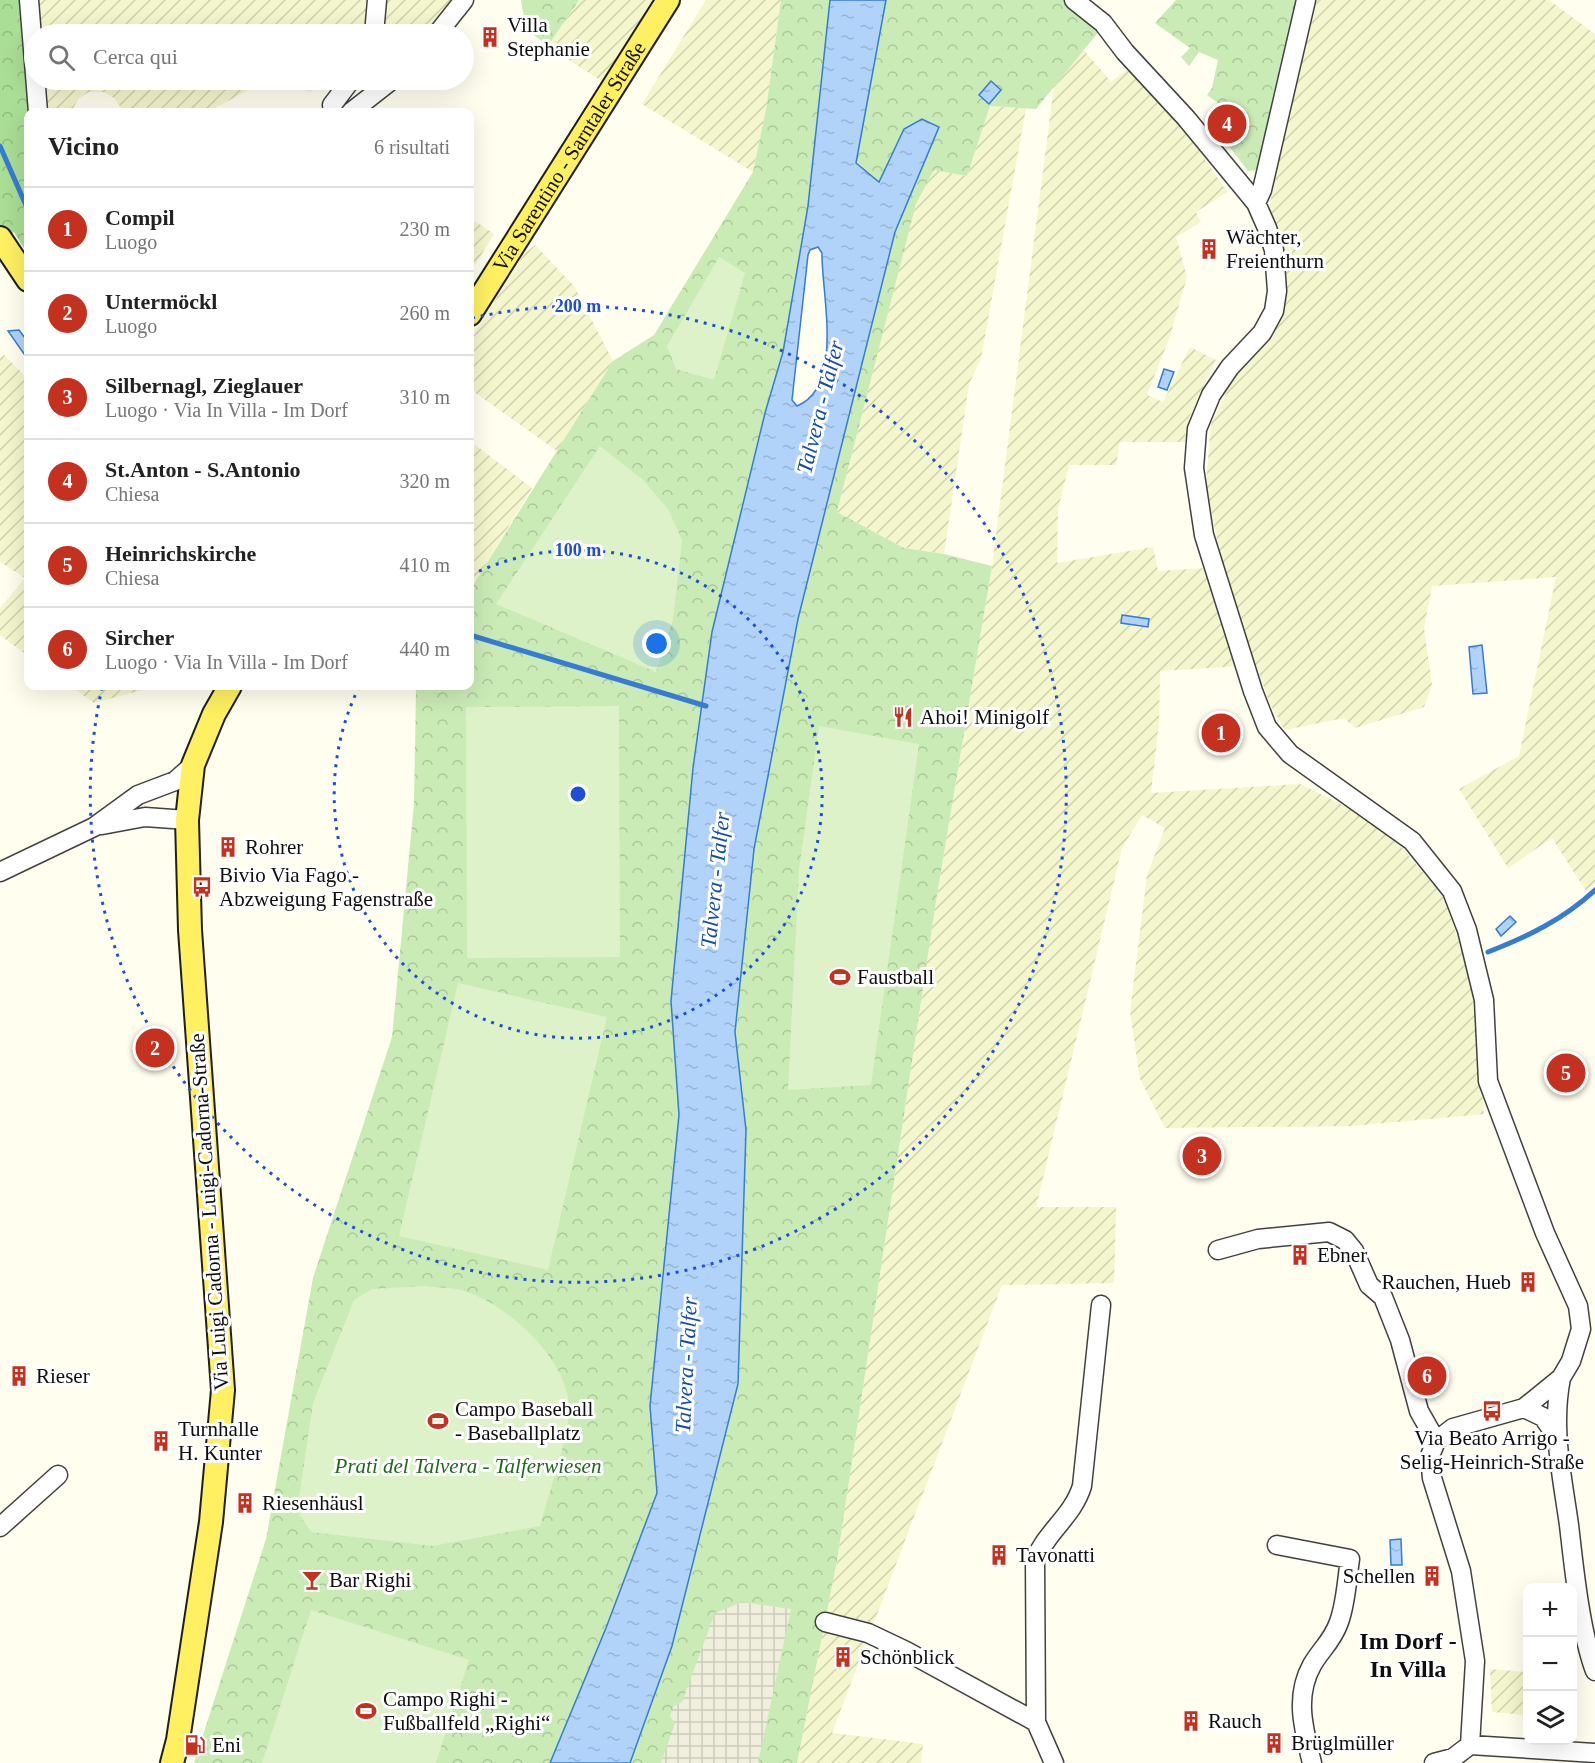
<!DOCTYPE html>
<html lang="it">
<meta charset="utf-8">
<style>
body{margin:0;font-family:"Times New Roman",serif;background:#f6f6f6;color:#222}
.controls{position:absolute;right:18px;bottom:18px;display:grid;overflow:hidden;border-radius:12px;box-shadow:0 6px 24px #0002}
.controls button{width:54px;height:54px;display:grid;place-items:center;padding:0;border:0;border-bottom:2px solid #e0e0e0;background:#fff;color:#222;font:30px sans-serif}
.you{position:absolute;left:657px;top:644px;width:21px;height:21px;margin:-15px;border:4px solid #fff;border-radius:50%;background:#1a73e8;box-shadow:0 0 0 9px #1a73e833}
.badge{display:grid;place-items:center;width:39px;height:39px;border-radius:50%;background:#c4311f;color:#fff;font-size:20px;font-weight:700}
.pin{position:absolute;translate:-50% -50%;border:3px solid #fff;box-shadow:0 2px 6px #0006}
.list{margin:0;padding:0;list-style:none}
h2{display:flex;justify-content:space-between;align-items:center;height:78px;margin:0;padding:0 24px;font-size:26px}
h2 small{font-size:20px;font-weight:400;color:#767676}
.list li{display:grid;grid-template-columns:39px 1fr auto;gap:18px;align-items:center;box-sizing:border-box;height:84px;padding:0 24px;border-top:2px solid #e0e0e0}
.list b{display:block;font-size:22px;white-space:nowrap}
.list p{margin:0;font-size:20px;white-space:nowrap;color:#767676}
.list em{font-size:20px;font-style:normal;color:#767676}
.icon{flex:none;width:33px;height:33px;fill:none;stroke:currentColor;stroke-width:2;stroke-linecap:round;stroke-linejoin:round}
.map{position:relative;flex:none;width:1595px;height:1763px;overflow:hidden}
.search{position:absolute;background:#fff;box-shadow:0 6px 24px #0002;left:24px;top:24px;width:450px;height:66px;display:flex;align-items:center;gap:15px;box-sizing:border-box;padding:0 21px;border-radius:33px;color:#767676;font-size:22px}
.panel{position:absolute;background:#fff;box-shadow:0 6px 24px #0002;left:24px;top:108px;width:450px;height:582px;border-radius:12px}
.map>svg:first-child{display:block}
.farmland{fill:url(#farmland-furrows)}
.forest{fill:url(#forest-crowns)}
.park{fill:url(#park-crowns)}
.pitch{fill:#ddf2c9}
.plaza{fill:url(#plaza-grid)}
.water{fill:url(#water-ripples);stroke:#357cd3;stroke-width:1.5;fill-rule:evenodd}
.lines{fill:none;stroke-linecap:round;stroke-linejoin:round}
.stream{stroke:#357cd3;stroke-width:5}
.minor-casing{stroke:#414141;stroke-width:21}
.major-casing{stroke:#1f1f1f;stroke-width:26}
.minor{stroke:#fff;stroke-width:18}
.major{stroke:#fef060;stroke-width:22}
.ring{fill:none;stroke:#1d4ed8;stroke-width:3;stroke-dasharray:3 6}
.labels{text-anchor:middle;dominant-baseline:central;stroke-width:6;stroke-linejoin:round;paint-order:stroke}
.poi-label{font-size:21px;fill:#0e0e0e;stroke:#fff;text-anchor:start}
.street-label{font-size:21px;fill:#0e0e0e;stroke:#fff}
.park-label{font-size:21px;font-style:italic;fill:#1f691b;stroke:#fff}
.water-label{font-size:22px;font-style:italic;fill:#114ea6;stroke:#fff}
.quarter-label{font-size:24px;font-weight:bold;fill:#0e0e0e;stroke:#fff}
.centre{fill:#1d4ed8;stroke:#fff;stroke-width:3}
.ring-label{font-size:18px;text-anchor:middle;font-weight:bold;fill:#1d4ed8;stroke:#fff;stroke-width:6;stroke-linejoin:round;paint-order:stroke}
</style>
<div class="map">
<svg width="1595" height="1763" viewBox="0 0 1595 1763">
<defs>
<pattern id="farmland-furrows" width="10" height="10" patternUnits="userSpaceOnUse" patternTransform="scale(1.5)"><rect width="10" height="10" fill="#f4f6cd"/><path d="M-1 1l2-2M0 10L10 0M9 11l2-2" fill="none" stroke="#d0d2af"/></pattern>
<pattern id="forest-crowns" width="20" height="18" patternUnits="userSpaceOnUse" patternTransform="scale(1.5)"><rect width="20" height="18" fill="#aadd95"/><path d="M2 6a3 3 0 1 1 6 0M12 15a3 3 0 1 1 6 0" fill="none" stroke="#91bc7f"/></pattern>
<pattern id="park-crowns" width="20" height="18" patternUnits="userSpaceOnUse" patternTransform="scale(1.5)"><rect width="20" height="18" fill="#caebb6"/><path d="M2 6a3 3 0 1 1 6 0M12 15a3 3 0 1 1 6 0" fill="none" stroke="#acc89b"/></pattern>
<pattern id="plaza-grid" width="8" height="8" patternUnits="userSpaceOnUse" patternTransform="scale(1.5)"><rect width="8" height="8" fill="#f0eedd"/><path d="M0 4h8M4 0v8" fill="none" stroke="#cdcbbc"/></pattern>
<pattern id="water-ripples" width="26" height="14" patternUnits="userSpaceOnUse" patternTransform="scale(1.5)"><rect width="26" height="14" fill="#b1d3f9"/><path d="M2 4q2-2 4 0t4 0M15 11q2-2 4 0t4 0" fill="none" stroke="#97b4d4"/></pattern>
</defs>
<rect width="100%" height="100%" fill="#fffeef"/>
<path class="farmland" d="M36 0H455L427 34H37Z
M579 0H652L603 82 548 46Z
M706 0H781L766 109 753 172 642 104Z
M1317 0H1549L1595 34V883L1586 891 1552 838 1508 868 1459 789 1519 756 1556 577 1432 586 1424 628 1432 685 1424 707 1355 728 1344 718 1285 730 1270 704 1256 665 1160 671 1159 722 1151 793 1300 784 1359 813 1400 845 1444 897 1466 964 1475 1009 1484 1114 1353 1126 1165 1128 1140 1079 1130 1012 1147 875 1165 828 1142 815 1122 848 1036 1207H1116L1114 1283 1002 1285 832 1733 923 1744 921 1763H797L837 1561 937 895 992 566 1054 86 1083 49 1111 82 1129 68 1179 120 1227 192 1196 212 1201 222 1176 237 1187 277 1170 336 1147 395 1163 402 1190 347 1216 360 1189 418 1188 442H1120L1116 465H1069L1058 509 1057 563 1153 547 1158 571 1222 567 1206 483 1211 424 1237 371 1271 331 1270 204 1281 146Z
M40 80H330L310 92 283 83 248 90 208 112H124L114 98 103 92H89L79 98 71 112H45Z
M990 106 1026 108 981 358 969 384 944 554 904 548 837 512 916 204 934 170 967 176Z
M470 218 494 234 470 273Z
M535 245 574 286 613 361 557 451 470 389V340L524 254Z
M4 355 28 379V656L0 635V608L25 578 0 562V358Z
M470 441 532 488 470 590Z
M70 686H144L142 690 94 703Z
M1490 1669 1527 1672V1715L1492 1712Z"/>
<path class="forest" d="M0 0H36L45 112H28V255L14 232 0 240Z"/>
<path class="park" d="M521 0H579L548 46 526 29Z
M781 0H830L808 206 783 352 765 413 712 632 693 768 671 1001 679 1115 650 1406 657 1493 606 1628 550 1763H194L266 1539 313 1278 392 1037 414 803 416 690 418 686H470V590L613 361 654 335 753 172 766 109Z
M886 0H1064L1100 30 1036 109 990 106 967 176 934 170 916 204 837 512 904 548 944 554 992 566 937 895 837 1561 797 1763H630L672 1646 738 1384 746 1130 735 1032 754 849 798 619 895 232 939 127 922 119 904 129 879 182 855 162Z
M1176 0H1300L1258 170 1248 171 1222 137 1240 121 1225 103 1221 105 1207 95 1212 88 1218 60 1199 52 1189 66 1181 57 1190 48 1155 23Z"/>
<path class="pitch" d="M719 257 745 273 714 380 676 369 667 346Z
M600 446 643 480 668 509 682 540 673 620 656 672 496 604Z
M619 706 620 957 467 958 466 707Z
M819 726 919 744 871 1085 788 1090 799 870Z
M458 983 607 1017 548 1270 399 1236Z
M424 1286C437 1288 453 1287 465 1291 508 1305 566 1358 569 1405 571 1432 547 1498 540 1526L433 1546 311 1532 297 1511 313 1403 354 1300 372 1289Z
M311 1610 469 1660 436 1763H262Z"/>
<path class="plaza" d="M742 1602 791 1609 758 1763H661L675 1723 670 1716 674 1706 682 1702 715 1613Z"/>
<path class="water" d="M830 0H886L856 163 879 182 904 129 922 119 939 127 895 232 798 619 754 849 735 1032 746 1130 738 1384 672 1646 630 1763H550L606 1628 657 1493 650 1406 679 1115 671 1001 693 768 712 632 765 413 783 352 808 206ZM818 247 822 253C821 291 845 387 797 406L792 400 808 255 810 250Z
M991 81 1001 90 989 104 979 95Z
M19 330 28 342V351L24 354 8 331Z
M1164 369 1174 372 1167 390 1158 387Z
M1122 615 1149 619 1148 627 1121 623Z
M1482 645 1487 693 1473 694 1469 647Z
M1510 916 1516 922 1501 936 1496 929Z
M1401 1539 1402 1565H1391L1390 1540Z"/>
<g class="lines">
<path class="stream" d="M0 146 28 210
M470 635 706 706
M1488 952C1527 937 1564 919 1595 890"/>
<g class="minor-casing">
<path id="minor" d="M29 0 38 112
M1074 0 1103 23 1125 52 1186 118 1256 203 1267 228 1274 250 1277 291 1274 311 1262 333 1230 367 1211 395 1197 429 1194 468 1204 535 1253 691 1267 727 1290 754 1412 841 1452 891 1467 930 1484 1000 1488 1081 1545 1233 1578 1306 1581 1329 1571 1361 1561 1378 1524 1408 1453 1428 1436 1441 1430 1456 1432 1478 1461 1571 1475 1661 1470 1745
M374 34 377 0
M437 34 464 0
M333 112 332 105 351 80
M351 112 392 80
M1256 203 1262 190 1306 0
M102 825 145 817 187 820
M0 872 94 827 138 795 175 781 193 765
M1218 1250 1258 1239 1329 1232 1345 1240 1354 1251 1369 1285 1383 1297 1400 1340 1419 1411 1436 1441
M1561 1378C1551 1428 1562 1475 1569 1525 1574 1568 1580 1630 1595 1671
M1524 1408 1543 1417 1555 1434
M0 1527 58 1475
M1277 1545 1350 1559C1347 1579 1346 1603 1339 1622 1332 1642 1321 1649 1312 1665 1294 1697 1304 1730 1312 1763
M825 1622 868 1633 906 1651 1036 1722 1054 1763
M1036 1722 1035 1560C1046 1532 1073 1516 1082 1486L1101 1305
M1470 1745 1595 1753
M1434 1763 1453 1758 1470 1745"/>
</g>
<g class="major-casing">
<g id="major">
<path d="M0 238 28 280"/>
<path id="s1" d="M470 314 668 0"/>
<path d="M172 1763 178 1740 211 1522 223 1390 190 930 187 820 193 765 214 714 230 686"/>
</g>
</g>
<use href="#minor" class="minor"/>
<use href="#major" class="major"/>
</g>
<g class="ring">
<path d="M471 575A244 244 0 1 1 359 687"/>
<path d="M472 318A488 488 0 1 1 102 688"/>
</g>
<defs>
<g id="building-bare" transform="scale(1.62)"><path d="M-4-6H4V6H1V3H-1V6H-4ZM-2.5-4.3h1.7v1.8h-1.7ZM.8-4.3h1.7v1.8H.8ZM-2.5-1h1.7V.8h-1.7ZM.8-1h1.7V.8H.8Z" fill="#c4311f" stroke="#fff" stroke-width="2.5" paint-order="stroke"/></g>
<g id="restaurant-bare" transform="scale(1.62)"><path d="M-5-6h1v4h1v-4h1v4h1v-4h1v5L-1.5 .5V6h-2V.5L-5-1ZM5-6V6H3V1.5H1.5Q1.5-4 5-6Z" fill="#c4311f" stroke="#fff" stroke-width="2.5" paint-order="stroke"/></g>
<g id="bus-bare" transform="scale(1.62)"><path d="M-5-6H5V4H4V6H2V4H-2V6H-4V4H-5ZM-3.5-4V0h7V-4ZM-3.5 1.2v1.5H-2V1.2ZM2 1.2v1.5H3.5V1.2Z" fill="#c4311f" stroke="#fff" stroke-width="2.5" paint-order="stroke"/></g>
<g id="stadium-bare" transform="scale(1.62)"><path d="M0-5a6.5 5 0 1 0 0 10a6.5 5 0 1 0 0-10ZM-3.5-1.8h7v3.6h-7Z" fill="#c4311f" stroke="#fff" stroke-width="2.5" paint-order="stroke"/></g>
<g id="bar-bare" transform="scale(1.62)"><path d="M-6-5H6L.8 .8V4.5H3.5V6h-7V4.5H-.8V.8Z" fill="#c4311f" stroke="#fff" stroke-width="2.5" paint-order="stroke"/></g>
<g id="fuel-bare" transform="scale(1.62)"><path d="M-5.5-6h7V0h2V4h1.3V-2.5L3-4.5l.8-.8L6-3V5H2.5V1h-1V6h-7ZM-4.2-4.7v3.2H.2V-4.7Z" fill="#c4311f" stroke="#fff" stroke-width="2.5" paint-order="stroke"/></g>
</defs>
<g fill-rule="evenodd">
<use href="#building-bare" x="490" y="37"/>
<use href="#building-bare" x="1209" y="249"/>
<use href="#restaurant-bare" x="903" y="717"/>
<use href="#building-bare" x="228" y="847"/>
<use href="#bus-bare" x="202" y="887"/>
<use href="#stadium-bare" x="840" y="977"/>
<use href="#building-bare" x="1300" y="1255"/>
<use href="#building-bare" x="1528" y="1282"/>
<use href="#building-bare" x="19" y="1376"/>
<use href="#bus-bare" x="1492" y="1411"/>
<use href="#stadium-bare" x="438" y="1421"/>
<use href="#building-bare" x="161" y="1441"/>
<use href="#building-bare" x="245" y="1503"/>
<use href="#building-bare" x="999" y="1555"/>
<use href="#building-bare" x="1432" y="1576"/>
<use href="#bar-bare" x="312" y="1580"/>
<use href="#building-bare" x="843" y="1657"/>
<use href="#stadium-bare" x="366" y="1711"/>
<use href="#building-bare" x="1191" y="1721"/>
<use href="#building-bare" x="1274" y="1743"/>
<use href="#fuel-bare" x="195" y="1745"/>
</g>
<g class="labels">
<g class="poi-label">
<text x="507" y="25">Villa<tspan x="507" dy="24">Stephanie</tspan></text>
<text x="1226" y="237">Wächter,<tspan x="1226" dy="24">Freienthurn</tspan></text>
<text x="920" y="717">Ahoi! Minigolf</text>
<text x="245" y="847">Rohrer</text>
<text x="219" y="875">Bivio Via Fago -<tspan x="219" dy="24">Abzweigung Fagenstraße</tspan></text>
<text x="857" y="977">Faustball</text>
<text x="1317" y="1255">Ebner</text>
<text x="1511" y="1282" text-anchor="end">Rauchen, Hueb</text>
<text x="36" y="1376">Rieser</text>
<text x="455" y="1409">Campo Baseball<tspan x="455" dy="24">- Baseballplatz</tspan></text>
<text x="178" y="1429">Turnhalle<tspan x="178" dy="24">H. Kunter</tspan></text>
<text x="1492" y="1438" text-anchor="middle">Via Beato Arrigo -<tspan x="1492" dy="24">Selig-Heinrich-Straße</tspan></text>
<text x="262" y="1503">Riesenhäusl</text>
<text x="1016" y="1555">Tavonatti</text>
<text x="1415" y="1576" text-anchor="end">Schellen</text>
<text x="329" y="1580">Bar Righi</text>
<text x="860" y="1657">Schönblick</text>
<text x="383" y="1699">Campo Righi -<tspan x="383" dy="24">Fußballfeld „Righi“</tspan></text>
<text x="1208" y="1721">Rauch</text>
<text x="1291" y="1743">Brüglmüller</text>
<text x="212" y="1745">Eni</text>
</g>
<g class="street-label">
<text stroke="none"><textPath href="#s1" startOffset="186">Via Sarentino - Sarntaler Straße</textPath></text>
<text transform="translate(209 1212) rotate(-94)">Via Luigi Cadorna - Luigi-Cadorna-Straße</text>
</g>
<g class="park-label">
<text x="468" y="1466">Prati del Talvera - Talferwiesen</text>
</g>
<g class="water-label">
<text transform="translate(820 407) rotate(-76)">Talvera - Talfer</text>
<text transform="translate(715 880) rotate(-84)">Talvera - Talfer</text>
<text transform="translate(686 1365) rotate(-87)">Talvera - Talfer</text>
</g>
<g class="quarter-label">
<text x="1408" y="1641">Im Dorf -<tspan x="1408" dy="28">In Villa</tspan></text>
</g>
</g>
<circle cx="578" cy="794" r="9" class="centre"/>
<g class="ring-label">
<text x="578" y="312">200 m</text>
<text x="578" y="556">100 m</text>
</g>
</svg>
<div class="controls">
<button>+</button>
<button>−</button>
<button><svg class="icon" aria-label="layers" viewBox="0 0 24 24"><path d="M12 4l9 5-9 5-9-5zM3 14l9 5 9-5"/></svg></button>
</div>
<div class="you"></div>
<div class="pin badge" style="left:1221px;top:733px">1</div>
<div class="pin badge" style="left:155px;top:1048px">2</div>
<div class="pin badge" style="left:1202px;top:1156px">3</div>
<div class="pin badge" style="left:1227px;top:124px">4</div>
<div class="pin badge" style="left:1566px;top:1073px">5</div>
<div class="pin badge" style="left:1427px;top:1376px">6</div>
<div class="search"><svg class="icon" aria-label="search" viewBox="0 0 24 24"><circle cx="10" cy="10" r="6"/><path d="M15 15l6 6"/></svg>Cerca qui</div>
<section class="panel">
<h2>Vicino<small>6 risultati</small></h2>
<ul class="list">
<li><span class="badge">1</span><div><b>Compil</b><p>Luogo</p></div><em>230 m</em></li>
<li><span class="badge">2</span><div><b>Untermöckl</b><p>Luogo</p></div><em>260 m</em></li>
<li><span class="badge">3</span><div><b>Silbernagl, Zieglauer</b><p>Luogo · Via In Villa - Im Dorf</p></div><em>310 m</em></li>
<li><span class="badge">4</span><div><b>St.Anton - S.Antonio</b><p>Chiesa</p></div><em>320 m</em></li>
<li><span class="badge">5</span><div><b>Heinrichskirche</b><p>Chiesa</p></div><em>410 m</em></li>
<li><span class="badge">6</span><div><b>Sircher</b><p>Luogo · Via In Villa - Im Dorf</p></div><em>440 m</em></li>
</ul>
</section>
</div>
